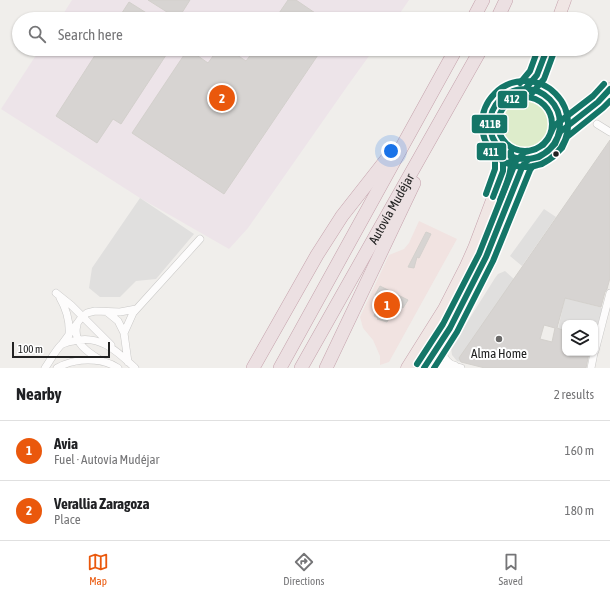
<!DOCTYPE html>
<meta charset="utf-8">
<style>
body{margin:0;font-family:"Asap Condensed",sans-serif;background:#f2f2f2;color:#202124}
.controls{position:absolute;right:12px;bottom:12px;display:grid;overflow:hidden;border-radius:8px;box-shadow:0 1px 3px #0004}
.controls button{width:36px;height:36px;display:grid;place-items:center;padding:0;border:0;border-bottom:1px solid #e0e0e0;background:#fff;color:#202124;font:20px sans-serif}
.scale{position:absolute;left:12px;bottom:10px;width:98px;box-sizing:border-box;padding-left:4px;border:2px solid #222;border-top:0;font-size:11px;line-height:14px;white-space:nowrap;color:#222;-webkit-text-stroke:3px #fff;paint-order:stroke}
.you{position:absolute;left:391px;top:151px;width:14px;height:14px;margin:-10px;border:3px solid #fff;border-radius:50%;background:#1a73e8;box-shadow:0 0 0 6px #1a73e833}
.badge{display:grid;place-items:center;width:26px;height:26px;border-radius:50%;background:#ea580c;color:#fff;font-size:13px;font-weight:700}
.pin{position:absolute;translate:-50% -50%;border:2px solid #fff;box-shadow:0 1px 4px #0006}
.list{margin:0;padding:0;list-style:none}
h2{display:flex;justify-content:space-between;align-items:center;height:52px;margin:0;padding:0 16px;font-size:17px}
h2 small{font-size:13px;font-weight:400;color:#757577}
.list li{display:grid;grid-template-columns:26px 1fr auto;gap:12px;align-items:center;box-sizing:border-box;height:60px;padding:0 16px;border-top:1px solid #e0e0e0}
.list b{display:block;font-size:15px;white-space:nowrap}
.list p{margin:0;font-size:13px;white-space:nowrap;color:#757577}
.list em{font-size:13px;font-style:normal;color:#757577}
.icon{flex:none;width:22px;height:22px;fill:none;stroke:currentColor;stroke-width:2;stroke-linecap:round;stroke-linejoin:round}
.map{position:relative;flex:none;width:610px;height:368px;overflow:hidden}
.search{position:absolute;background:#fff;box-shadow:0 1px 3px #0004;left:12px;right:12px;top:12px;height:44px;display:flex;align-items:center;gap:10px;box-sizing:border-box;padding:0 14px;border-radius:22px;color:#757577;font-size:15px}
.sheet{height:172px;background:#fff}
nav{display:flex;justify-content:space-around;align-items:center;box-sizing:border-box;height:56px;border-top:1px solid #e0e0e0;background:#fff;font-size:11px;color:#757577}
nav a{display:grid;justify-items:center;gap:2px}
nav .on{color:#ea580c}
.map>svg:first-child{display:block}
.commercial{fill:#f1e3e1}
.industrial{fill:#ede4e9}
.grass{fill:#ddeccb}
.parking{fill:#e0dfde}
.building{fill:#d7d4d2;stroke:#d3d0cc;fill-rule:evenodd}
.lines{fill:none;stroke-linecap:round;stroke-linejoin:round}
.minor-casing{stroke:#c9c8c7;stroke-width:8}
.tertiary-casing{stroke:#c9c8c7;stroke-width:10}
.trunk-casing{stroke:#c5a2ac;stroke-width:13}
.motorway-casing{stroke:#c5a2ac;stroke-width:14}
.minor{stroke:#fdfcfc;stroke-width:7}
.tertiary{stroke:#fdfcfc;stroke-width:9}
.trunk{stroke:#f0e6e4;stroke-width:12}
.motorway{stroke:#ece0e2;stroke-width:13}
.bus-1-casing{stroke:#fff;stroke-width:9}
.bus-2-casing{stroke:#fff;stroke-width:9}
.bus-3-casing{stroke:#fff;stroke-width:9}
.bus-1{stroke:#147668;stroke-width:6}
.bus-2{stroke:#147668;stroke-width:6}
.bus-3{stroke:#147668;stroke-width:6}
.bus-dot{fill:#222;stroke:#fff;stroke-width:1.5}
.poi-dot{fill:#6a6968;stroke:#fff;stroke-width:1.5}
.labels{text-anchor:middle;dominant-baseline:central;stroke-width:4;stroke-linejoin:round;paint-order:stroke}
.street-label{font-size:13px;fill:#222;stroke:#fff}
.poi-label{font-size:13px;fill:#222;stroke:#fff}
.line-badge{stroke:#fff;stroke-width:1.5}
.badge-label{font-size:11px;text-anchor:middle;font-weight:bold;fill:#fff}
</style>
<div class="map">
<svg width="610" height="368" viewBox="0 0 610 368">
<rect width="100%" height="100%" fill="#f0eeeb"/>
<path class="commercial" d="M419 221 457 239 389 362 380 365V356L373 340 363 328 360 317 389 255 404 249 409 243Z"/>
<path class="industrial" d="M72 0H409L396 19H60Z
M40 49H374L346 88 248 228 229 249 140 198 1 109Z"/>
<path class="grass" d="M496 124a30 30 0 1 1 60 0a30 30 0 1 1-60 0Z
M513 163 517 164 504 201 471 280 421 368H411L496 205Z"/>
<path class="parking" d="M140 198 194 234 156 279 136 281 120 297H100L89 288 92 268Z
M544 209 556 217 522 266 510 256Z
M505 271 514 279 461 362 457 361 452 355 451 348 495 278 498 274Z
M565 298 603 308 595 339V323H565V331L558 329Z"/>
<path class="building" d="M148 0H190L178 19Z
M288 0H296L324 19H275Z
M129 2 156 19H118Z
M99 49H170L121 124 113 119 97 143 56 116Z
M188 49 208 63 218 49H228L246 61 255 49H322L224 194 132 133Z
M610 140V278L607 289 605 292 601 307 565 298 557 328 565 331V353H589L586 368H485L461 362 459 358ZM544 325 555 328 552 342 540 339Z
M426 232 431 234 419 258 417 257 414 268 408 267Z
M380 286 408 300 403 308 396 305 387 322 377 319 378 318 374 316 382 298 375 295Z"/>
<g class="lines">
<g class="minor-casing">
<path id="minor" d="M597 124 610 132
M56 293 71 305 111 345
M60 298C67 310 70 321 69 335
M107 312 118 321 124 333
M77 325C72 343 89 353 102 361
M442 341C440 356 448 365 461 368
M62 344 81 318 87 313 95 311 120 312 136 309
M595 351 610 293
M128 362 124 333 133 313 200 239
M45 368C50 361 55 351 61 345 64 343 69 342 73 341 100 334 117 351 135 368
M57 368C74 358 101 357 118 368
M591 368 594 353"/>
</g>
<g class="tertiary-casing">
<path id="tertiary" d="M434 368 437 366H454"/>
</g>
<g class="trunk-casing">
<path id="trunk" d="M558 19 565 0
M526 88 537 75 547 49
M489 124a36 36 0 1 1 72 0a36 36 0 1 1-72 0Z
M560 132 598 102 610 89
M407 368 444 309 466 266 474 248 503 171 504 163 503 152
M424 368 450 328 486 257 520 172 523 165 529 159"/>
</g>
<g class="motorway-casing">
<g id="motorway">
<path d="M473 19 483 0"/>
<path d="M497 19 506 0"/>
<path d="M253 368 317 255 342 216 393 151"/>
<path d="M280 368 456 49"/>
<path id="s1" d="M301 368 481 49"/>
<path d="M326 368 414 183"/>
</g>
</g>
<use href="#minor" class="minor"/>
<use href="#tertiary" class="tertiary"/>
<use href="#trunk" class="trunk"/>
<use href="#motorway" class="motorway"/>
<g class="bus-1-casing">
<path id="bus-1" d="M526 88 537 75 547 49
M490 124a35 35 0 1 1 70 0a35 35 0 1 1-70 0Z
M493 197 503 171V152
M424 368 450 328 486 257 523 165 529 159 539 157 548 151 555 144 560 132 598 102 610 89"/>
</g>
<g class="bus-2-casing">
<path id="bus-2" d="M482 124a43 43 0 1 1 86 0a43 43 0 1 1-86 0Z
M532 93 544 79 554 52
M500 200C507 182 513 171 511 151
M434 368 457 332 493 261 530 170 533 166 542 164 553 157 562 148 567 137 603 108 610 101"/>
</g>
<g class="bus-3-casing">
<path id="bus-3" d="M520 83 530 71 538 49
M498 124a27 27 0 1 1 54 0a27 27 0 1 1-54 0Z
M486 194 495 169V153
M417 364 443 324 479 254 516 161 525 152 536 149 543 145 548 139 554 126 593 96 604 84"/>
</g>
<use href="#bus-1" class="bus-1"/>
<use href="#bus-2" class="bus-2"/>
<use href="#bus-3" class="bus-3"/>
</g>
<circle class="bus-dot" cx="556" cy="154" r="3.5"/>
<circle class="poi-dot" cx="499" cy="339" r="4"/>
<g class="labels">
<g class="street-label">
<text stroke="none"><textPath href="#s1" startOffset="183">Autovía Mudéjar</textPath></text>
</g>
<g class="poi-label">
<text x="499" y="353">Alma Home</text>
</g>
</g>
<g class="line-badge">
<rect x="497" y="90" width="31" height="19" rx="4" fill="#147668"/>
<rect x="471" y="114" width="37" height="20" rx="4" fill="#147668"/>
<rect x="476" y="142" width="31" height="19" rx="4" fill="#147668"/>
</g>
<g class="badge-label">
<text x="512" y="103">412</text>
<text x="490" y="128">411B</text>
<text x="491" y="156">411</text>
</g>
</svg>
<div class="controls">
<button><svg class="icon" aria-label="layers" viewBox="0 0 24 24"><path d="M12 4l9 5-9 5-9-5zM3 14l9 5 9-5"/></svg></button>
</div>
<div class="scale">100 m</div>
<div class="you"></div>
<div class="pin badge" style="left:387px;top:305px">1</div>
<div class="pin badge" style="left:222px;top:98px">2</div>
<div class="search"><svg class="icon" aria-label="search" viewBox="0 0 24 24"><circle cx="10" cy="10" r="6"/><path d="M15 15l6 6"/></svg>Search here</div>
</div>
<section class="sheet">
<h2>Nearby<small>2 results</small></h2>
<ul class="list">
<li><span class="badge">1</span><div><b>Avia</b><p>Fuel · Autovía Mudéjar</p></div><em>160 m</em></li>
<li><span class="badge">2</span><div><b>Verallia Zaragoza</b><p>Place</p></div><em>180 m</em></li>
</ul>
</section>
<nav>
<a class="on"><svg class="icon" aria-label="map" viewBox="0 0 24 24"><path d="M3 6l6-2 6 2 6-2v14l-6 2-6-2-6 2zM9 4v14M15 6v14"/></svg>Map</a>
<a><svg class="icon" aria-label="directions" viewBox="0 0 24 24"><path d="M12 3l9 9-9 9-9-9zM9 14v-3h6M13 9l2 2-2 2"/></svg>Directions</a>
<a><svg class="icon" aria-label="saved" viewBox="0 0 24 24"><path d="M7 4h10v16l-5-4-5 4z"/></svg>Saved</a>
</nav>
